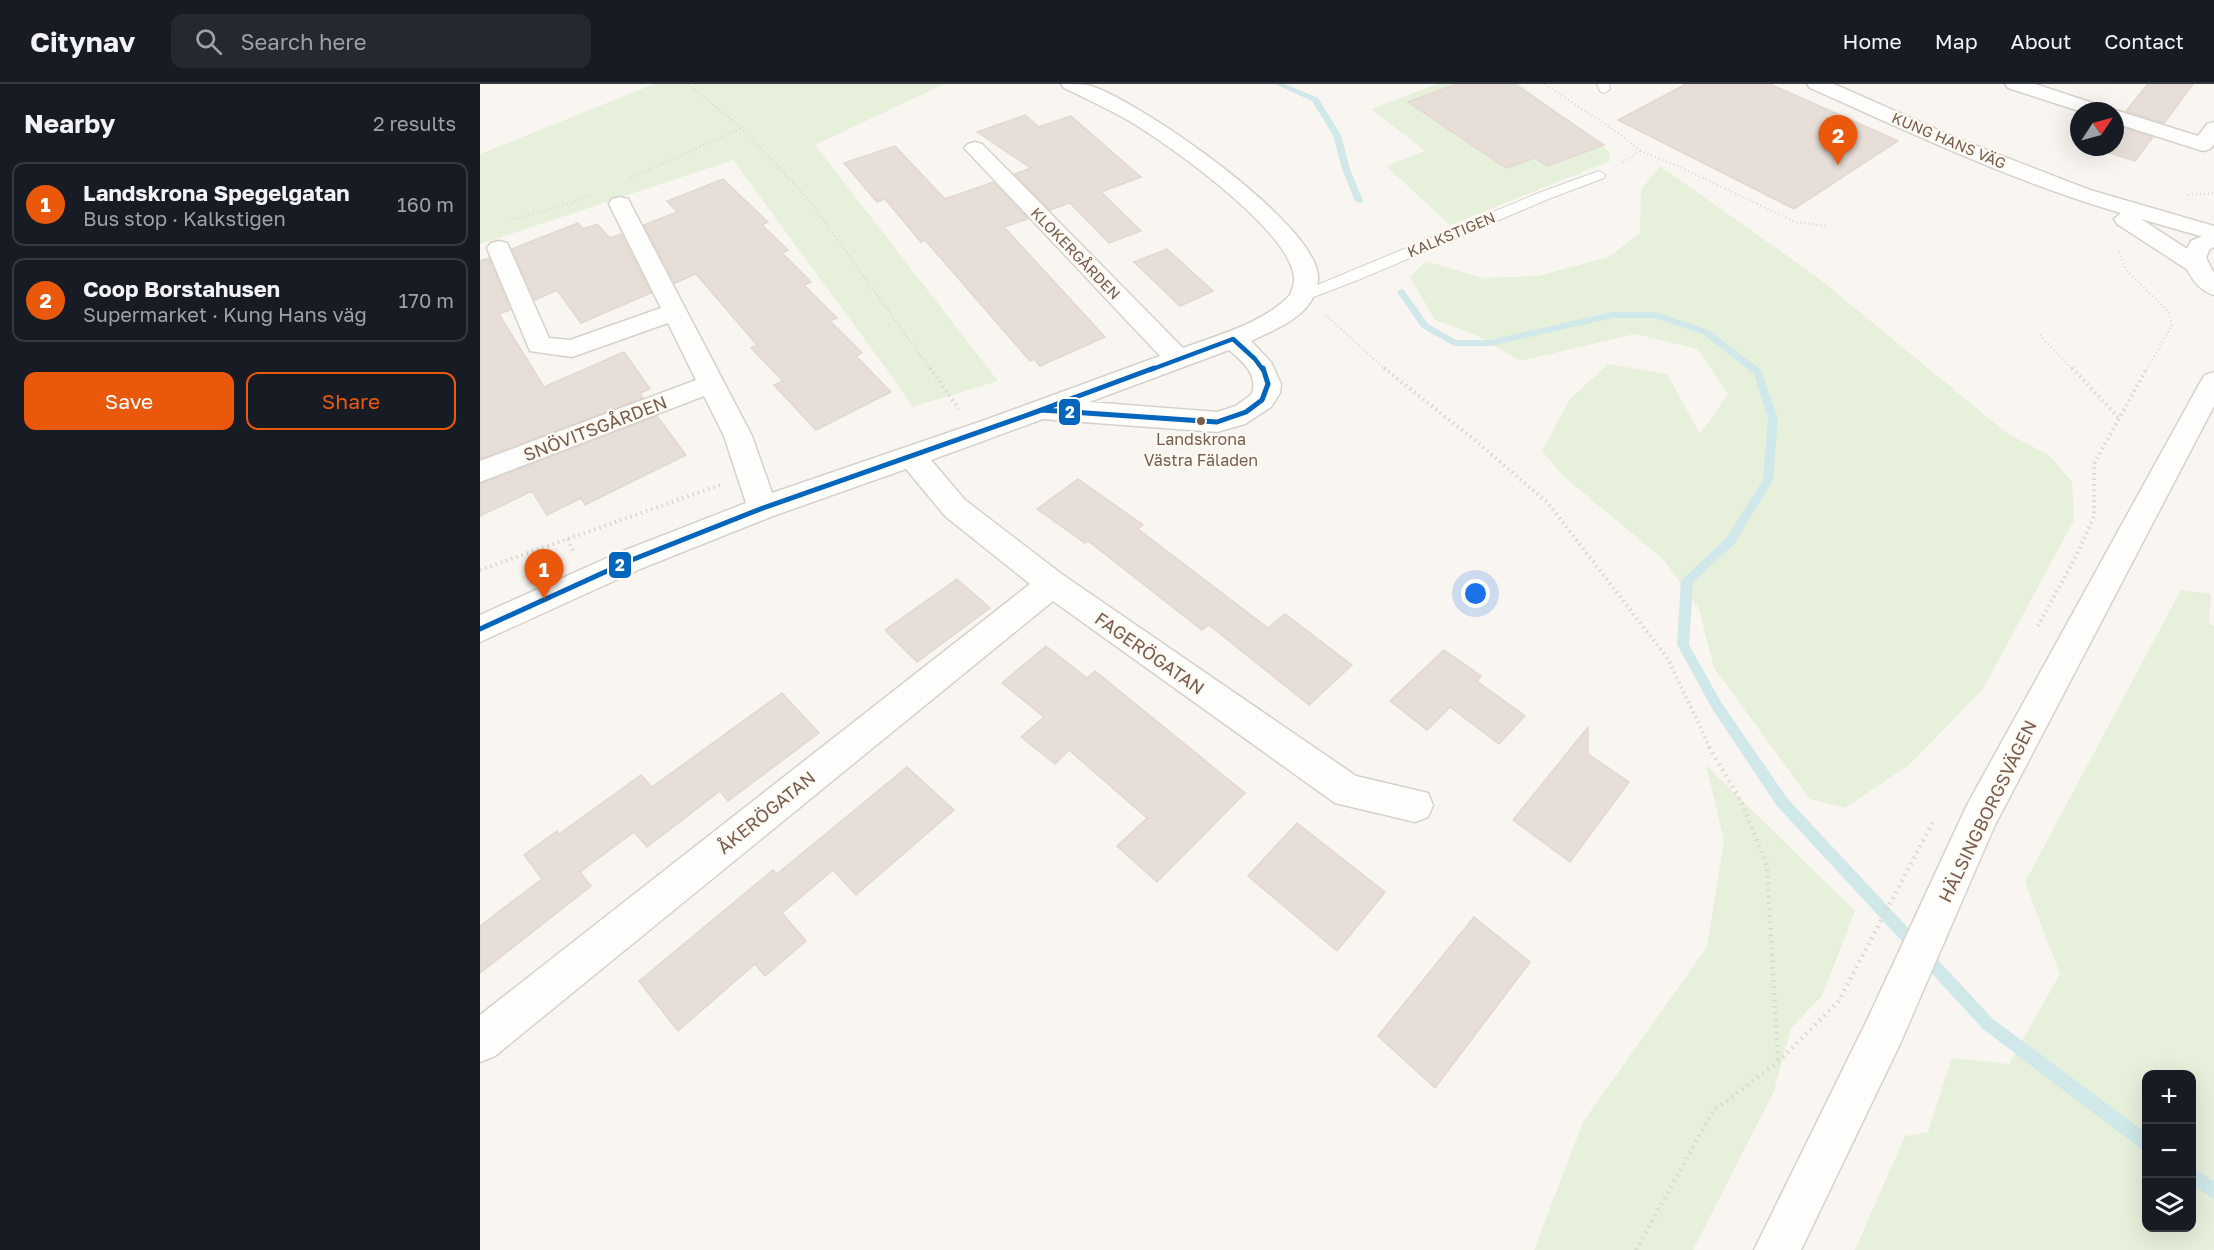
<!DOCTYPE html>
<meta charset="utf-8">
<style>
body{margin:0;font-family:"Golos Text",sans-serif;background:#242831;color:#f1f3f6}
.controls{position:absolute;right:18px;bottom:18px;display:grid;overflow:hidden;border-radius:12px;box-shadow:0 6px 24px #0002}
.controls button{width:54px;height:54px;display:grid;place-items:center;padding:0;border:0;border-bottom:2px solid #363941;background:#171b24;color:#f1f3f6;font:30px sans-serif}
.compass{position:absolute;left:1590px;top:18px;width:54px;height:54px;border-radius:50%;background:#171b24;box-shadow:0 6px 24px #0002;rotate:54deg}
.you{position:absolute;left:996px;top:510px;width:21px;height:21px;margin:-15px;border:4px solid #fff;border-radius:50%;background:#1a73e8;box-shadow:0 0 0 9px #1a73e833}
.badge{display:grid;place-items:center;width:39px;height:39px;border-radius:50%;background:#ea580c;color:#fff;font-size:20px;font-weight:700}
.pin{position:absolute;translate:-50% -50px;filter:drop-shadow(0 2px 3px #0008)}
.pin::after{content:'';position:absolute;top:32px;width:21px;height:18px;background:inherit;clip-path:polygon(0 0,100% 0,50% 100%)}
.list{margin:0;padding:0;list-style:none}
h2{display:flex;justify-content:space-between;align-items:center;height:78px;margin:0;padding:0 24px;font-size:26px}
h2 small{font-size:20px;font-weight:400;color:#9ea1a6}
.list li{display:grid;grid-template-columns:39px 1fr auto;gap:18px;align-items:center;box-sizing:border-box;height:84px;margin:0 12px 12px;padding:0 12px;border:2px solid #363941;border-radius:12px}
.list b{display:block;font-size:22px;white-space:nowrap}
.list p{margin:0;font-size:20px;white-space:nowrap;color:#9ea1a6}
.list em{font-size:20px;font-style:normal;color:#9ea1a6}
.actions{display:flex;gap:12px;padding:18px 24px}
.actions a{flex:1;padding:14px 0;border:2px solid #ea580c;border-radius:12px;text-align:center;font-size:21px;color:#ea580c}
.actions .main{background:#ea580c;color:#fff}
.icon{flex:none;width:33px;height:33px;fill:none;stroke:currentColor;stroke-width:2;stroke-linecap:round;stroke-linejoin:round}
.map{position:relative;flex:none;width:1734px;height:1166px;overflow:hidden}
header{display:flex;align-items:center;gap:36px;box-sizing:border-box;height:84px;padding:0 30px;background:#171b24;border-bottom:2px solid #363941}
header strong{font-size:28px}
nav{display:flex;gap:33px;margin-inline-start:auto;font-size:21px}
.search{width:420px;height:54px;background:#242831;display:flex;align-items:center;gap:15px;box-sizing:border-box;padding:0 21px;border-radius:12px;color:#9ea1a6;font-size:22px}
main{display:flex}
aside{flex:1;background:#171b24}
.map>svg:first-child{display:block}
.green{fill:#e7f0db;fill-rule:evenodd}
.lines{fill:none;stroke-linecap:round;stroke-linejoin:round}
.stream{fill:#d0e8ea;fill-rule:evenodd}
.building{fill:#e6ded7;stroke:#e2d8d2;stroke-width:1.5}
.service-casing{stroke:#d7d1cb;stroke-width:2}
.minor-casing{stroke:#d7d1cb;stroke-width:3}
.secondary-casing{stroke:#d9d2cb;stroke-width:3}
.path-far2{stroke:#dcd5d0;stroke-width:2;stroke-dasharray:1 3;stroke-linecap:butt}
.path-far1{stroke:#dcd5d0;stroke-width:4;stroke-dasharray:1.5 4;stroke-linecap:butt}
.path{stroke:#dcd5d0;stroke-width:4.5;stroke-dasharray:1.5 5;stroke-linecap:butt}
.service{fill:#fefefd;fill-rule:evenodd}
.minor{fill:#fefefd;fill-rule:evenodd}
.secondary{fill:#fefefd;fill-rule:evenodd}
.bus-1-far1-casing{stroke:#fffaf3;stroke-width:8}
.bus-1-casing{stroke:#fffaf3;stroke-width:9}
.bus-1-far1{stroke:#0065bd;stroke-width:4.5}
.bus-1{stroke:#0065bd;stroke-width:5}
.bus-dot{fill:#7a5c4d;stroke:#fffaf3;stroke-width:2}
.labels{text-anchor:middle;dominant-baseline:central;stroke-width:4.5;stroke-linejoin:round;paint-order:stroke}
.far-street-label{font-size:15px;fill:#7a5c4d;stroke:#fffaf3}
.bus-label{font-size:16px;fill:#7a5c4d;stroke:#fffaf3}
.street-label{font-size:18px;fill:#7a5c4d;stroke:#fffaf3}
.line-badge{stroke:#fffaf3;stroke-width:2}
.badge-label{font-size:16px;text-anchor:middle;font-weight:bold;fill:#fff}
</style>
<header>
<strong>Citynav</strong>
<div class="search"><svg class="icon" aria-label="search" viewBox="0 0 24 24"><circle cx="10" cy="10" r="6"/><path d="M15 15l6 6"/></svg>Search here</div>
<nav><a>Home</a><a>Map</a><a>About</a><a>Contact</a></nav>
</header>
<main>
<aside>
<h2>Nearby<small>2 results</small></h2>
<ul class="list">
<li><span class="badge">1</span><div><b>Landskrona Spegelgatan</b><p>Bus stop · Kalkstigen</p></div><em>160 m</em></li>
<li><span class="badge">2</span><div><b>Coop Borstahusen</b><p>Supermarket · Kung Hans väg</p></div><em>170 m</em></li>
</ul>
<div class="actions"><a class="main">Save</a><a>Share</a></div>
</aside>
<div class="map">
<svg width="1734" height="1166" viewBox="0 0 1734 1166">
<rect width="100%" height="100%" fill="#f9f5f0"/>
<path class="green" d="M174 0H464L335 61 518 297 432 323 419 302 253 76 0 160V70Z
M957 0H1039L1129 67 1130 77 970 141 906 82 945 67 891 25Z
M1180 82 1337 193 1528 350 1569 371 1592 398 1594 436 1503 605 1430 680 1365 724 1330 715 1234 584 1219 525 1184 476 1083 392 1062 367 1090 315 1128 280 1187 290 1220 350 1248 310 1218 265 1155 250 1040 277 996 251 955 236 930 193 946 177 1002 194 1058 192 1129 173 1160 149 1161 106Z
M1701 506 1731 510 1729 539 1734 543V1166H1375L1425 1052 1448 1048 1472 974 1529 980 1580 890 1545 798ZM1712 990V1144H1666V990Z
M1226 681 1375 827 1342 912 1311 944 1294 1007 1213 1166H1054L1103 1038 1227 863 1244 756Z"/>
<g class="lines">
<path class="stream" d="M795 0H805L838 14 861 51 870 85 883 117 882 119 875 117 862 85 853 51 832 17Z
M921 205 924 206 948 240 976 256H1010L1132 228H1175L1229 246 1281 286 1298 335 1293 396 1255 459 1213 499 1209 561 1241 618 1307 714 1513 935 1666 1049V1066L1660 1064 1503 945 1297 722 1233 626 1199 564 1197 561 1201 497 1247 453 1283 396 1288 335 1274 290 1223 250 1174 234H1132L1010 262H974L942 244 917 208Z
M1712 1083 1734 1097V1115L1712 1101Z"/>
</g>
<path class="building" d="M977 0H1034L1124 61 1067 82 1055 74 1026 84 928 18Z
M1206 0H1290L1418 57 1314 125 1138 36Z
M1668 0H1713L1684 39 1646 27Z
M545 31 559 43 591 32 661 93 621 108 661 147 629 159 590 119 570 126 535 90 551 84 497 48Z
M1635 41 1673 53 1655 77 1615 64 1635 63Z
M415 62 465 115 513 98 548 135 524 143 625 253 560 282 554 275 550 277 445 156 441 158 405 115 397 118 364 79Z
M243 95 288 138 282 141 308 166 302 169 331 198 324 201 357 234 350 237 382 269 376 272 411 308 336 346 294 301 303 297 271 264 277 261 216 190 195 199 164 141 197 128 187 117Z
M98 139 103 145 117 140 130 154 141 150 171 209 101 239 77 206 55 216 32 165Z
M687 165 733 207 700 222 654 178Z
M9 174 30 226 19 230 64 303 144 268 170 305 160 309 163 314 0 375V177Z
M177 332 206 371 105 421 101 414 67 431 52 407 0 432V400Z
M598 395 663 441 658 445 788 544 805 530 872 581 829 621 729 541 722 546 608 457 605 459 557 425Z
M477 495 510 524 437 578 405 546Z
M566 562 607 594 615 587 765 709 677 798 637 762 667 734 589 666 575 680 541 653 564 633 522 599Z
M964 566 1001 592 997 597 1045 632 1019 660 970 623 947 646 910 617Z
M302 609 339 649 248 717 240 707 167 763 154 748 100 788 111 802 0 889V842L62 795 44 771 77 747 79 750 161 691 172 703Z
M1108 643V670L1149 698 1090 778 1033 736Z
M427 683 474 726 376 811 353 786 302 829 326 857 285 892 275 880 198 947 159 897 293 786 297 790Z
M817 739 905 808 857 867 768 792Z
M994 833 1050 878 955 1004 898 952Z"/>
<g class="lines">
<g class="service-casing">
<path id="service" d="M1117 0H1129L1130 5 1124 9 1120 7Z
M1119 87 1125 91 1124 94 1071 114 878 196 823 217 816 212 818 209 1061 108Z"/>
</g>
<g class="minor-casing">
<path id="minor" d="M581 0C589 0 600 0 608 1 656 14 843 143 838 196 835 231 798 244 771 257L791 278 801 300 800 309 791 323 765 340 737 348 563 335 451 376 485 416 583 491 876 692 948 709 953 721 948 733 935 738 855 719 573 517 15 972 0 978V931L550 500 465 432 426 385 293 432 160 485 0 558V531L138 469 266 419 244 352 224 312 0 398V377L216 296 188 239 92 273 50 267 7 164 11 159 19 157 27 159 69 254 90 256 181 224 129 120 132 115 140 113 148 115 272 352 292 409 505 336 680 272 488 68 484 64 488 60 495 58 502 60 703 264C738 251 784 239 810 211 812 206 815 198 814 193 809 145 687 59 646 35 626 24 605 14 584 4ZM749 266C763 278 778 290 772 310L756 322 737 328 609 318Z
M1327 0H1354L1481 56 1610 106 1734 142V156L1661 135 1724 176 1728 181 1724 186 1716 188 1708 186 1637 140 1634 135 1641 129C1534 98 1432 49 1330 4Z
M1525 0H1555L1625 23 1628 27H1599L1528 4Z
M1635 26 1718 52 1727 40 1734 38V60L1730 65 1723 67 1635 39V27H1630Z"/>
</g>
<g class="secondary-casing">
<path id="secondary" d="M1734 147V163L1729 166 1726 174 1734 189V211C1717 206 1708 190 1702 174L1711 157Z
M1734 288V322L1514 743 1420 960 1321 1166H1274L1390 930 1487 721 1721 297 1725 291Z"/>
</g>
<path class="path-far2" d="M208 0 262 44 329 116 451 286
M1065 0 1144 53 1160 67 1141 80
M1160 67 1198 82 1315 138 1348 142
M150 94 262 44
M1708 111 1734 109
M29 136 89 120 110 111
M1639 168 1646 186 1689 228 1692 241 1666 286
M846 231 906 286
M1560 251 1593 286"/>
<path class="path-far1" d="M450 284 479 325
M904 284 997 358 1068 419 1188 575 1230 664
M1592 284 1638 333
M88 455 93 468
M0 486 240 401
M1558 542 1597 470 1614 432V380L1667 284"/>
<path class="path" d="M1229 663 1261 717 1287 782 1298 977
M1156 1166 1233 1027 1298 978 1358 918 1454 736"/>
<use href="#service" class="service"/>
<use href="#minor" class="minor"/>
<use href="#secondary" class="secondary"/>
<g class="bus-1-far1-casing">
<path id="bus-1-far1" d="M670 286 753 255 775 275 783 286"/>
</g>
<g class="bus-1-casing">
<path id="bus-1" d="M674 284 542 333 562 326 737 338 766 328 782 316 788 300 783 284
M283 424 542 333
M283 424 542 333
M0 545 149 477 283 424"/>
</g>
<use href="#bus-1-far1" class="bus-1-far1"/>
<use href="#bus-1" class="bus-1"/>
</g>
<circle class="bus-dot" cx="721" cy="337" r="5"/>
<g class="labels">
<g class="far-street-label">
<text transform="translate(1469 56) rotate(23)">KUNG HANS VÄG</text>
<text transform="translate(971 150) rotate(-23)">KALKSTIGEN</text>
<text transform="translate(596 169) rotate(46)">KLOKERGÅRDEN</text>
</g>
<g class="bus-label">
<text x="721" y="355">Landskrona<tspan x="721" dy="21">Västra Fäladen</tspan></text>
</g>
<g class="street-label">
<text transform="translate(115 344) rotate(-21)">SNÖVITSGÅRDEN</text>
<text transform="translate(670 569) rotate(35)">FAGERÖGATAN</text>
<text transform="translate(1507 727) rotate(-64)">HÄLSINGBORGSVÄGEN</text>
<text transform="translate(286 728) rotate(-39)">ÅKERÖGATAN</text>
</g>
</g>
<g class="line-badge">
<rect x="578" y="314" width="23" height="28" rx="6" fill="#0065bd"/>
<rect x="128" y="467" width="24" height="28" rx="6" fill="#0065bd"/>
</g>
<g class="badge-label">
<text x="590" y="334">2</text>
<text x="140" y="487">2</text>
</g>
</svg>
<div class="controls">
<button>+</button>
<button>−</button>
<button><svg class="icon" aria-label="layers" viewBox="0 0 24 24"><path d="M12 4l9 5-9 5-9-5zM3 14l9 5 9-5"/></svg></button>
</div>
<svg class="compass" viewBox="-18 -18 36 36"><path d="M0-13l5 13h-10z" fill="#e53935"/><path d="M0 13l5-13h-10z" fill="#9ea1a6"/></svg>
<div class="you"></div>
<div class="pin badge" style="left:64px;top:515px">1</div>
<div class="pin badge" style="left:1358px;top:81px">2</div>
</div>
</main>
